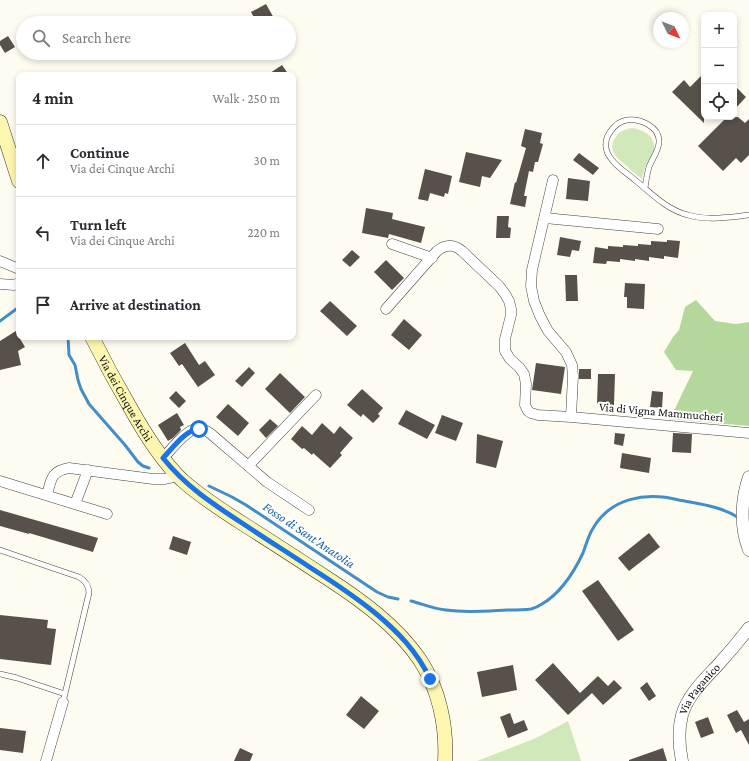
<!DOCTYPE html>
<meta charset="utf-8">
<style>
body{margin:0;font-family:"Crimson Pro",serif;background:#f7f7f7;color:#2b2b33}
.controls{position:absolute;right:12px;top:12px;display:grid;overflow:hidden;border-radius:8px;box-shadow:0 2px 6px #0003}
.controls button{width:36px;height:36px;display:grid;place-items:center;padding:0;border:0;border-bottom:1px solid #e1e1e2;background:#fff;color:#2b2b33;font:20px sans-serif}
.compass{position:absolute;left:653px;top:12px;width:36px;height:36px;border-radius:50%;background:#fff;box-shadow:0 2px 6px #0003;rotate:133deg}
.stop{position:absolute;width:12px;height:12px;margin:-9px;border:3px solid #1a73e8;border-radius:50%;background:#fff}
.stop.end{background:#1a73e8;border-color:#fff;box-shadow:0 1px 4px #0008}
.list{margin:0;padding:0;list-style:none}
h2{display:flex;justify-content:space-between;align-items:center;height:52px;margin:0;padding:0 16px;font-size:17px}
h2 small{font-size:13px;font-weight:400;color:#7c7c81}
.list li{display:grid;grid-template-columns:26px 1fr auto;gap:12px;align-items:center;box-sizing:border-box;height:72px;padding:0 16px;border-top:1px solid #e1e1e2}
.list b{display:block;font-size:15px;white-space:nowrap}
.list p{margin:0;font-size:13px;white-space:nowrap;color:#7c7c81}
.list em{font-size:13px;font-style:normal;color:#7c7c81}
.icon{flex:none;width:22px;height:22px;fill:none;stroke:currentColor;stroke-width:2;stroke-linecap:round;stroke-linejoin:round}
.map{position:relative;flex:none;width:749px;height:761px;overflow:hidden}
.search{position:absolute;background:#fff;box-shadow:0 2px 6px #0003;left:16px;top:16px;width:280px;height:44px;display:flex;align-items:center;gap:10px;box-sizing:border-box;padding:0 14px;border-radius:22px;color:#7c7c81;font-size:15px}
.panel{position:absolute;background:#fff;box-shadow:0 2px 6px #0003;left:16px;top:72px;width:280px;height:268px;border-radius:8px}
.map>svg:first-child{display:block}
.green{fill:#d1e8bb}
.forest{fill:#b4d89b}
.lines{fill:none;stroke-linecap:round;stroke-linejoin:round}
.stream{stroke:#418ec8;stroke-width:3}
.building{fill:#57504b}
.service-casing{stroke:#424242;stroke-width:6}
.minor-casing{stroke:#424242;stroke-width:11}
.tertiary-casing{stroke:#424242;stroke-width:13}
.secondary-casing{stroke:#313131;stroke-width:15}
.service{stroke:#fff;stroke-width:5}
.minor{stroke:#fff;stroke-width:10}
.tertiary{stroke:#fff;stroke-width:12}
.secondary{stroke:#fcf6ae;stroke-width:14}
.route{stroke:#1a73e8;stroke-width:5}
.labels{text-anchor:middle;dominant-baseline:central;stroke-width:4;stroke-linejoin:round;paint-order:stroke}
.street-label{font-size:12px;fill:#0f0f0f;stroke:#fff}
.water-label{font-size:13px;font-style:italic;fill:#1c609c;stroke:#fff}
</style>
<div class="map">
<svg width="749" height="761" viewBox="0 0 749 761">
<rect width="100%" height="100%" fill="#fefcf1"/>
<path class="green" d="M631 128C642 129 656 136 654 149 653 154 649 159 647 163 645 168 643 173 642 179 637 175 632 171 627 166 618 159 607 151 615 138 619 131 624 130 631 128Z
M568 721 581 761H477L536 738Z"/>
<path class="forest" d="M696 300 715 321 736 324 749 322V426L670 419 693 371 676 370 664 352 673 337 679 330 685 307Z"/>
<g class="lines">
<path class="stream" d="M0 321 19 307
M68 337 69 355 75 365 78 380 81 389 89 404 125 445 138 462 143 466 149 468
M209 486 232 497 246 505 377 592 388 597 398 599
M411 601C423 604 434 609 446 610 466 613 487 611 507 610 514 610 523 610 531 609 535 608 539 606 542 604 561 593 574 572 583 553 586 545 588 537 592 530 610 497 646 492 679 500 699 504 721 506 739 518"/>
</g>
<path class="building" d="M266 4 275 20 270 23H257L251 12Z
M8 36 15 47 5 53 0 45V41Z
M282 65 289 75H267Z
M704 73V123L672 92 684 80 690 87Z
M734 85 746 97 734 110Z
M727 117H738L745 123 749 119V155L741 163 736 158 723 171 698 146Z
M525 129 542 133 540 143 543 144 538 162H535L533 172 529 171 524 196H527L525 207 510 204 515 182 516 183 526 148 521 146Z
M466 152 502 160 490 178 482 176 480 187 459 182Z
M579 153 599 168 593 175 573 160Z
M425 169 452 176 448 194 445 193 444 197 430 193 428 201 418 199Z
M568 178 590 181 588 201 566 199Z
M366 208 393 213 392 219 425 227 421 243 389 234 388 238 362 233Z
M497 216H509L508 227 511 228 510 238H496Z
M560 237 581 241 579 251 572 250 570 257 557 255Z
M667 240 680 241 678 258 664 256V259L649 257V261L635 259V261L620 259V262L607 261 606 264 593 263 595 247 608 249V246L623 247V245L638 246V244L651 245V241L667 242Z
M352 250 360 257 350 267 342 260Z
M386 260 404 278 392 290 374 272Z
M565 275H577L578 301H566Z
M625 283 645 284 644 309 627 308V297H624Z
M330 301 357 326 347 336 320 311Z
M404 319 422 335 409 350 391 335Z
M19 329V337L25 347 18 351 21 365 0 370V341Z
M185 343 199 365 205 361 215 375 198 387 182 364 179 366 170 353Z
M536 363 565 367 561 394 532 390Z
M249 367 255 373 242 387 235 381Z
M579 369H591V379H579Z
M280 373 305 397 290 413 265 389Z
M598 374H615L614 405 597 404Z
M362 389 383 408 378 414 380 416 373 423 363 414 361 417 347 405Z
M176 391 186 401 179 408 169 398Z
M652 391 663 392 662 408 650 407Z
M228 404 249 423 238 436 216 417Z
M406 410 435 425 427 439 398 424Z
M177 413 184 425 180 427 181 430 173 438 168 441 158 425Z
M442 415 463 423 456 441 435 433Z
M270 419 278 426 266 438 259 430Z
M322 423 334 434 340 426 353 438 340 453 342 455 330 468 313 453 312 455 304 448 302 449 291 439 302 426 312 435Z
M615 433 625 434 623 446 614 444Z
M673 433 692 434 691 453 672 452Z
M477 434 503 441 496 468 476 463Z
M622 453 651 458 649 473 620 468Z
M0 510 98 538 93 552 29 533V534L0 526Z
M649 533 660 547 629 571 618 558Z
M173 536 191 542 187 555 169 549Z
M598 580 634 630 618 641 582 591Z
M0 615 48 620 47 628 56 629 51 665 0 659Z
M553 663 580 693 598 676 608 686 614 680 622 688 603 705 592 693 568 715 535 680Z
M513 665 517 690 482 697 477 672Z
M647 682 656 696 649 701 640 688Z
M361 696 379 711 364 729 346 715Z
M737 710 744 722 749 719V745L741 730 736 733 727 715Z
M510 713 514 724 524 720 528 730 508 738 500 717Z
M708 717 714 733 701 738 695 722Z
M0 728 26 731 23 753 0 750Z
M240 748 253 754 250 761H234Z
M663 748 667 761H629V760Z"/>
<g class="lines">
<g class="service-casing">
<path id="service" d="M645 188C646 181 647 174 649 167 652 159 659 150 659 142 660 127 640 118 627 120 620 121 614 126 610 132 608 135 606 139 606 143 605 149 608 155 612 160 618 168 628 174 635 180 651 193 667 210 688 215 707 221 730 217 749 215
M0 550 79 577C86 581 89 586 89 593L63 702
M0 674 17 678 65 694"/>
</g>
<g class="minor-casing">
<path id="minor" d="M553 180 532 270 531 286 534 301 540 316 548 331 566 352 572 365 573 376 571 417
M545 218 658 229
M392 244 432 258
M0 261 19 269
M0 284 14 285 19 283
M386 309 437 251C446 244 454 244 462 251L499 286 505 294 509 301 511 309V315L505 339V351L510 359 519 367 524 374 526 384 525 405 528 411 531 413 538 415 571 417 749 433
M163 458C170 451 186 430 196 429 202 428 207 431 211 434L267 482 309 510
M248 466 316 395
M0 481 107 514
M47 495C51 480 51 471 69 468L153 479H164L178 476
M75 504 88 470
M46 761 63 702"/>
</g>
<g class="tertiary-casing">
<g id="tertiary">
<path d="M749 477C741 500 740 527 749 550"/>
<path id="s1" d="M682 761C679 746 678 730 682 715 688 695 703 681 717 666 728 654 739 641 749 628"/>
</g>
</g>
<g class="secondary-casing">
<g id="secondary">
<path d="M0 122 19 181"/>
<path id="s2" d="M92 337C104 361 117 385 131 409 145 434 161 460 182 480 202 498 226 513 248 527 275 544 301 561 327 578 361 600 397 626 420 660 439 689 447 726 445 761"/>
</g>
</g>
<use href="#service" class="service"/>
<use href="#minor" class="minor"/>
<use href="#tertiary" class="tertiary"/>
<use href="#secondary" class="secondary"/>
</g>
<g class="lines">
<path class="route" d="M199 429C186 429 172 449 163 458 187 488 216 506 248 527 269 541 290 554 311 568 333 582 354 596 374 612 397 631 417 651 430 679"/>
</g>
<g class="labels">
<g class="street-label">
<text stroke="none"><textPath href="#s2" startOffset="70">Via dei Cinque Archi</textPath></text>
<text transform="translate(661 412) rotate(5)">Via di Vigna Mammucheri</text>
<text stroke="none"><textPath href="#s1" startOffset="78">Via Paganico</textPath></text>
</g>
<g class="water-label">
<text transform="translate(309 535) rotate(34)">Fosso di Sant'Anatolia</text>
</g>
</g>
</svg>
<div class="controls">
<button>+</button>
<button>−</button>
<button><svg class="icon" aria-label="locate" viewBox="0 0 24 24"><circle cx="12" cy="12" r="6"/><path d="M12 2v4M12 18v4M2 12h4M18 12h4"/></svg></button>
</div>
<svg class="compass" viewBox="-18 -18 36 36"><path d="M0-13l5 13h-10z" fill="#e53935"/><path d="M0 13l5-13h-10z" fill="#7c7c81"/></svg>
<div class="stop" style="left:199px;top:429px"></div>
<div class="stop end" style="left:430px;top:679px"></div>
<div class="search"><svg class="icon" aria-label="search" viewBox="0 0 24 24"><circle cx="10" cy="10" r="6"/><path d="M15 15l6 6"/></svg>Search here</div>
<section class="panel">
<h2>4 min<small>Walk · 250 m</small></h2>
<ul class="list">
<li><svg class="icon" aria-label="ahead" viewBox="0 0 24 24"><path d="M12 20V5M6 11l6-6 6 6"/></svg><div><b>Continue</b><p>Via dei Cinque Archi</p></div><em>30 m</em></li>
<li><svg class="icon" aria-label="left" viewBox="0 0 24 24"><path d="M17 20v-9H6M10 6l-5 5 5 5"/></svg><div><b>Turn left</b><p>Via dei Cinque Archi</p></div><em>220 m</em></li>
<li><svg class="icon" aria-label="arrive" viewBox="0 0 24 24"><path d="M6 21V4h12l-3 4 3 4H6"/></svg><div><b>Arrive at destination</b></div></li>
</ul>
</section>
</div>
